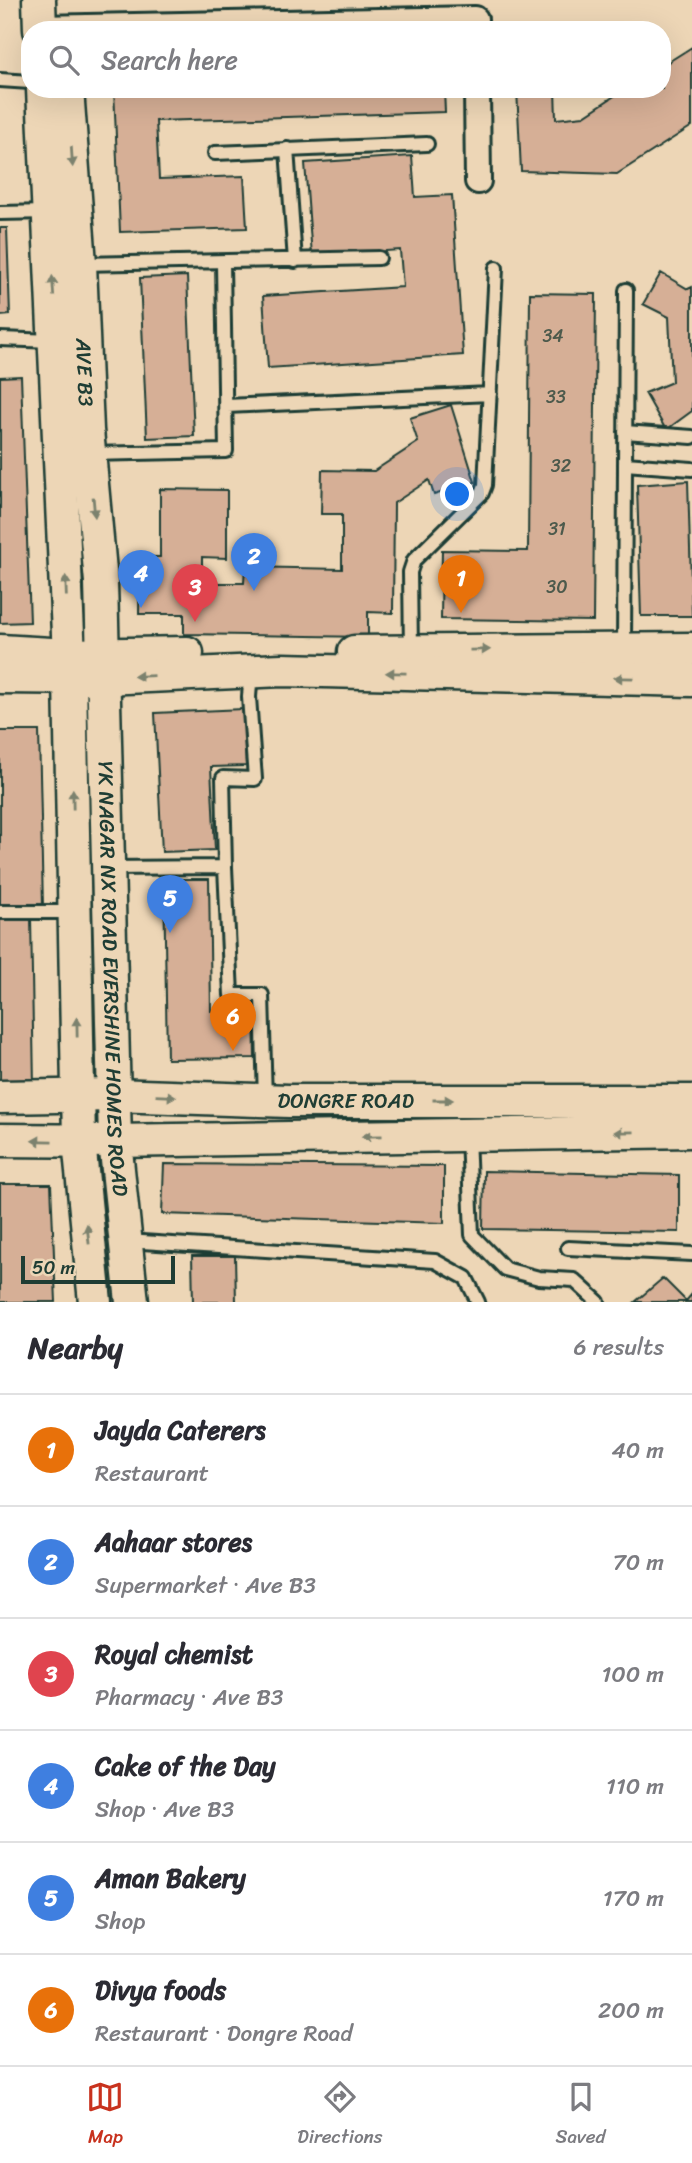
<!DOCTYPE html>
<meta charset="utf-8">
<style>
body{margin:0;font-family:Sriracha,sans-serif;background:#f7f7f7;color:#2b2b33}
.scale{position:absolute;left:21px;bottom:18px;width:154px;box-sizing:border-box;padding-left:7px;border:4px solid #1f3d34;border-top:0;font-size:19px;line-height:24px;white-space:nowrap;color:#1f3d34;-webkit-text-stroke:5px #edd6b6;paint-order:stroke}
.you{position:absolute;left:458px;top:495px;width:24px;height:24px;margin:-18px;border:5px solid #fff;border-radius:50%;background:#1a73e8;box-shadow:0 0 0 10px #1a73e833}
.badge{display:grid;place-items:center;width:46px;height:46px;border-radius:50%;background:#c8321e;color:#fff;font-size:23px;font-weight:700}
.pin{position:absolute;translate:-50% -58px;filter:drop-shadow(0 2px 4px #0008)}
.pin::after{content:'';position:absolute;top:37px;width:24px;height:21px;background:inherit;clip-path:polygon(0 0,100% 0,50% 100%)}
.list{margin:0;padding:0;list-style:none}
h2{display:flex;justify-content:space-between;align-items:center;height:91px;margin:0;padding:0 28px;font-size:30px}
h2 small{font-size:23px;font-weight:400;color:#7c7c81}
.list li{display:grid;grid-template-columns:46px 1fr auto;gap:21px;align-items:center;box-sizing:border-box;height:112px;padding:0 28px;border-top:2px solid #e1e1e2}
.list b{display:block;font-size:26px;white-space:nowrap}
.list p{margin:0;font-size:23px;white-space:nowrap;color:#7c7c81}
.list em{font-size:23px;font-style:normal;color:#7c7c81}
.icon{flex:none;width:38px;height:38px;fill:none;stroke:currentColor;stroke-width:2;stroke-linecap:round;stroke-linejoin:round}
.map{position:relative;flex:none;width:692px;height:1302px;overflow:hidden}
.search{position:absolute;background:#fff;box-shadow:0 7px 28px #0002;left:21px;right:21px;top:21px;height:77px;display:flex;align-items:center;gap:18px;box-sizing:border-box;padding:0 24px;border-radius:28px;color:#7c7c81;font-size:26px}
.sheet{height:763px;background:#fff}
nav{display:flex;justify-content:space-around;align-items:center;box-sizing:border-box;height:98px;border-top:2px solid #e1e1e2;background:#fff;font-size:19px;color:#7c7c81}
nav a{display:grid;justify-items:center;gap:4px}
nav .on{color:#c8321e}
.map>svg:first-child{display:block}
.building{fill:#d6af96;stroke:#1f3d34;stroke-width:2}
.lines{fill:none;stroke-linecap:round;stroke-linejoin:round}
.service-casing{stroke:#1f3d34;stroke-width:18}
.minor-casing{stroke:#1f3d34;stroke-width:30}
.tertiary-casing{stroke:#1f3d34;stroke-width:37}
.service{stroke:#edd6b6;stroke-width:12}
.minor{stroke:#edd6b6;stroke-width:24}
.tertiary{stroke:#edd6b6;stroke-width:32}
.oneway{fill:#7c826e}
.labels{text-anchor:middle;dominant-baseline:central;stroke-width:5;stroke-linejoin:round;paint-order:stroke}
.number-label{font-size:18px;fill:#4d5a4c}
.street-label{font-size:21px;fill:#1f3d34;stroke:#edd6b6}
</style>
<div class="map">
<svg width="692" height="1302" viewBox="0 0 692 1302">
<rect width="100%" height="100%" fill="#edd6b6"/>
<filter id="ink" filterUnits="userSpaceOnUse"><feTurbulence type="fractalNoise" baseFrequency=".0143" numOctaves="2"/><feDisplacementMap in="SourceGraphic" scale="14" xChannelSelector="R" yChannelSelector="G"/><feConvolveMatrix kernelMatrix="1 2 1 2 8 2 1 2 1" color-interpolation-filters="sRGB"/></filter>
<g filter="url(#ink)">
<path class="building" d="M692 47V126L617 174 521 171 517 89H555L556 119 584 116 625 89H662V66Z
M114 89H444L445 112 156 121 159 179 244 176 247 228 120 232Z
M412 156 415 197 452 195 463 355 268 368 263 296 403 287 400 250 312 256 305 163Z
M0 228H7L10 315 0 316Z
M661 273 688 289 692 287V411L666 430 645 393 672 382 669 317 643 304Z
M187 276 194 436 147 438 140 278Z
M530 293 596 294 593 621 441 619 442 550 528 551Z
M21 376 30 622 0 623V377Z
M451 405 475 482 434 495 429 480 394 503 393 613 368 612V637L184 634V614H139L140 557H160V489L227 490V558L202 557V583H244L245 567 342 569V514H321L322 470 374 471 418 442 410 418Z
M688 481 692 616H641L637 485Z
M243 709 246 766 211 767 215 850 162 852 155 713Z
M0 731H39L43 906H0Z
M164 879H209L211 1011 254 1010 255 1058 167 1059Z
M0 918H31L34 1086H0Z
M164 1164 444 1166V1223L162 1214Z
M484 1171 679 1175V1232L483 1229Z
M0 1184H51L56 1302H0Z
M192 1256H235L236 1302H193Z
M663 1278 686 1301 692 1294V1302H635Z"/>
<g class="lines">
<g class="service-casing">
<path id="service" d="M0 80 30 82
M287 149 295 261
M215 153 427 144
M0 213 48 212
M81 264 379 258
M0 339 53 341
M227 406 490 394
M625 432 692 437
M89 454 226 451 223 263
M625 464 692 469
M624 649 626 290
M411 651 410 572 414 560 482 493 485 485 496 268
M225 867 223 778 255 779 249 697 251 671
M108 868 225 867 231 995H262L265 1100
M0 912H73
M468 1135 472 1235 505 1269 539 1278 574 1280 598 1302
M127 1241 435 1261 466 1278 478 1302
M568 1248 692 1254"/>
</g>
<g class="minor-casing">
<path id="minor" d="M40 28 475 19
M477 89 478 181"/>
</g>
<g class="tertiary-casing">
<g id="tertiary">
<path d="M39 0 40 30"/>
<path d="M43 89 70 678 79 1141 95 1302"/>
<path id="s1" d="M67 89 80 264 87 430 101 582 115 1141 132 1302"/>
<path d="M0 651 68 655 187 653"/>
<path d="M354 652 692 649"/>
<path d="M0 677 104 678 282 670 692 680"/>
<path id="s2" d="M0 1097 113 1095 289 1101H692"/>
<path d="M0 1140 115 1141 692 1131"/>
</g>
</g>
<use href="#service" class="service"/>
<use href="#minor" class="minor"/>
<use href="#tertiary" class="tertiary"/>
</g>
<defs><path id="oneway-solid" d="M-6-.8H1V-3.2L6.5 0L1 3.2V.8H-6Z" transform="scale(1.75)"/></defs>
<g class="oneway">
<use href="#oneway-solid" transform="translate(72 157) rotate(86)"/>
<use href="#oneway-solid" transform="translate(53 286) rotate(-94)"/>
<use href="#oneway-solid" transform="translate(94 507) rotate(85)"/>
<use href="#oneway-solid" transform="translate(66 586) rotate(-92)"/>
<use href="#oneway-solid" transform="translate(480 650) rotate(-1)"/>
<use href="#oneway-solid" transform="translate(396 673) rotate(-179)"/>
<use href="#oneway-solid" transform="translate(144 676) rotate(178)"/>
<use href="#oneway-solid" transform="translate(624 678) rotate(-179)"/>
<use href="#oneway-solid" transform="translate(73 799) rotate(-91)"/>
<use href="#oneway-solid" transform="translate(77 1027) rotate(-91)"/>
<use href="#oneway-solid" transform="translate(166 1096) rotate(2)"/>
<use href="#oneway-solid" transform="translate(443 1100)"/>
<use href="#oneway-solid" transform="translate(624 1132) rotate(179)"/>
<use href="#oneway-solid" transform="translate(372 1136) rotate(179)"/>
<use href="#oneway-solid" transform="translate(42 1141) rotate(-179)"/>
<use href="#oneway-solid" transform="translate(88 1234) rotate(-96)"/>
</g>
</g>
<g class="labels">
<g class="number-label">
<text x="553" y="336">34</text>
<text x="556" y="397">33</text>
<text x="561" y="466">32</text>
<text x="557" y="529">31</text>
<text x="557" y="587">30</text>
</g>
<g class="street-label">
<text stroke="none"><textPath href="#s1" startOffset="284">AVE B3</textPath></text>
<text stroke="none"><textPath href="#s1" startOffset="891">YK NAGAR NX ROAD EVERSHINE HOMES ROAD</textPath></text>
<text stroke="none"><textPath href="#s2" startOffset="346">DONGRE ROAD</textPath></text>
</g>
</g>
</svg>
<div class="scale">50 m</div>
<div class="you"></div>
<div class="pin badge" style="left:461px;top:613px;background:#e8710a">1</div>
<div class="pin badge" style="left:254px;top:591px;background:#3f7fe0">2</div>
<div class="pin badge" style="left:195px;top:622px;background:#e0444e">3</div>
<div class="pin badge" style="left:141px;top:608px;background:#3f7fe0">4</div>
<div class="pin badge" style="left:170px;top:933px;background:#3f7fe0">5</div>
<div class="pin badge" style="left:233px;top:1051px;background:#e8710a">6</div>
<div class="search"><svg class="icon" aria-label="search" viewBox="0 0 24 24"><circle cx="10" cy="10" r="6"/><path d="M15 15l6 6"/></svg>Search here</div>
</div>
<section class="sheet">
<h2>Nearby<small>6 results</small></h2>
<ul class="list">
<li><span class="badge" style="background:#e8710a">1</span><div><b>Jayda Caterers</b><p>Restaurant</p></div><em>40 m</em></li>
<li><span class="badge" style="background:#3f7fe0">2</span><div><b>Aahaar stores</b><p>Supermarket · Ave B3</p></div><em>70 m</em></li>
<li><span class="badge" style="background:#e0444e">3</span><div><b>Royal chemist</b><p>Pharmacy · Ave B3</p></div><em>100 m</em></li>
<li><span class="badge" style="background:#3f7fe0">4</span><div><b>Cake of the Day</b><p>Shop · Ave B3</p></div><em>110 m</em></li>
<li><span class="badge" style="background:#3f7fe0">5</span><div><b>Aman Bakery</b><p>Shop</p></div><em>170 m</em></li>
<li><span class="badge" style="background:#e8710a">6</span><div><b>Divya foods</b><p>Restaurant · Dongre Road</p></div><em>200 m</em></li>
</ul>
</section>
<nav>
<a class="on"><svg class="icon" aria-label="map" viewBox="0 0 24 24"><path d="M3 6l6-2 6 2 6-2v14l-6 2-6-2-6 2zM9 4v14M15 6v14"/></svg>Map</a>
<a><svg class="icon" aria-label="directions" viewBox="0 0 24 24"><path d="M12 3l9 9-9 9-9-9zM9 14v-3h6M13 9l2 2-2 2"/></svg>Directions</a>
<a><svg class="icon" aria-label="saved" viewBox="0 0 24 24"><path d="M7 4h10v16l-5-4-5 4z"/></svg>Saved</a>
</nav>
